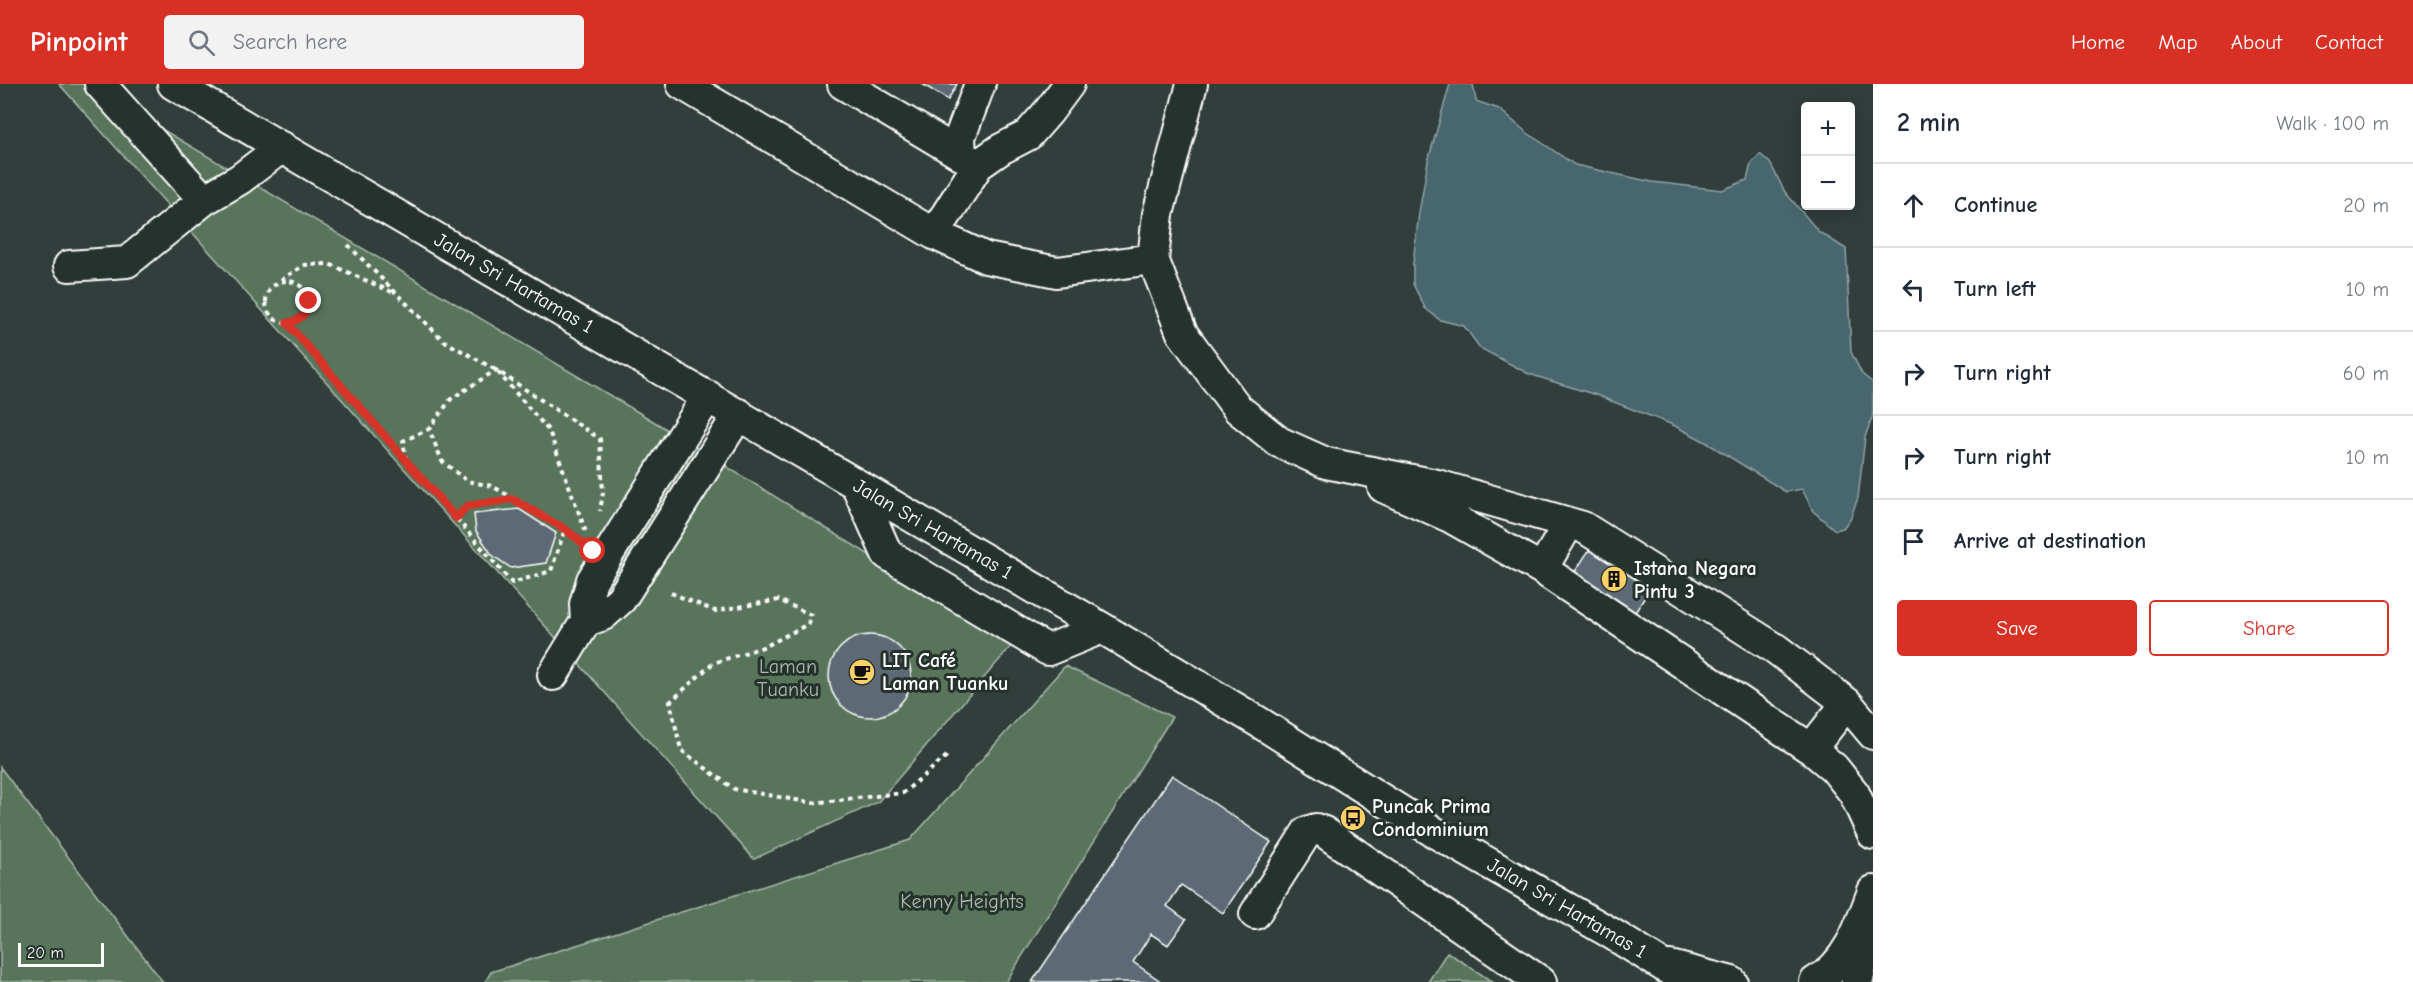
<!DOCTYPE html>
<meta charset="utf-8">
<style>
body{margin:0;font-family:"Comic Neue",sans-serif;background:#f2f2f3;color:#1f2937}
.controls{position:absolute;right:18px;top:18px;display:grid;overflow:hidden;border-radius:6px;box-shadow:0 3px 15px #0003}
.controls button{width:54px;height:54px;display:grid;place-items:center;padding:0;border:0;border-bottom:2px solid #e0e1e3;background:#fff;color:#1f2937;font:30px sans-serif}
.scale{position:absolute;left:18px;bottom:15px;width:86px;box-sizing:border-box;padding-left:6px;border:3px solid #fff;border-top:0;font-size:16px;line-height:21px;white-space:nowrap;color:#fff;-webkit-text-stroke:4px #26332d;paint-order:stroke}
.stop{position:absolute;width:18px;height:18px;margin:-14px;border:4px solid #d93025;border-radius:50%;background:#fff}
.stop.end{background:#d93025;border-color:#fff;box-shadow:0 2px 6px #0008}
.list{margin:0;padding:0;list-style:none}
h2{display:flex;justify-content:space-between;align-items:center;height:78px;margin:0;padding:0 24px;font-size:26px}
h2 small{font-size:20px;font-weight:400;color:#747a83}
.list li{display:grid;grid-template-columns:39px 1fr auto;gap:18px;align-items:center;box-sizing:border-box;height:84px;padding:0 24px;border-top:2px solid #e0e1e3}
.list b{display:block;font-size:22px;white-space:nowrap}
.list em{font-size:20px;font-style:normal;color:#747a83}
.actions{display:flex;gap:12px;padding:18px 24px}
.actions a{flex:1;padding:14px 0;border:2px solid #d93025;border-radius:6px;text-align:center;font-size:21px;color:#d93025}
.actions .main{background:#d93025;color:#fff}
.icon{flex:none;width:33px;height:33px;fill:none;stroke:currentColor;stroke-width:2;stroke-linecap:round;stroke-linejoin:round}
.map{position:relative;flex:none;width:1873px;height:898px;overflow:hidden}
header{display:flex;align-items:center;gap:36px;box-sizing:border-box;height:84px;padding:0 30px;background:#d93025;color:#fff}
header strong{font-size:28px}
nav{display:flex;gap:33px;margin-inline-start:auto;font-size:21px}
.search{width:420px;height:54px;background:#f2f2f3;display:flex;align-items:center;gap:15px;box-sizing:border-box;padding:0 21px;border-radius:6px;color:#747a83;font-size:22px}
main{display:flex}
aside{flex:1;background:#fff}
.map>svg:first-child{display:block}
.green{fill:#58755c;stroke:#acbaae;stroke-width:1.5}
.water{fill:#47666d;stroke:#91a3a7;stroke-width:1.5}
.building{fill:#5d6b75;stroke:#fff;stroke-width:1.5}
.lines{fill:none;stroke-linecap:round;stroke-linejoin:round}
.minor-casing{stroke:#fff;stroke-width:34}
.path{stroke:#fff;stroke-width:4;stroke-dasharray:4.5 4.5;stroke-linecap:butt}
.minor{stroke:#26332d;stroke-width:30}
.route{stroke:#d93025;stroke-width:8}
.labels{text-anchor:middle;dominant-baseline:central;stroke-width:6;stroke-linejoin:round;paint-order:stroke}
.street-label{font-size:20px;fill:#fff;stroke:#26332d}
.poi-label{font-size:20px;font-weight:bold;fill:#fff;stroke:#26332d;text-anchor:start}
.park-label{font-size:20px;fill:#acbaae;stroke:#26332d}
</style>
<header>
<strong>Pinpoint</strong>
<div class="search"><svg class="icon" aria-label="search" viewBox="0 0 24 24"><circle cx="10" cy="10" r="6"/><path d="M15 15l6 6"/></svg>Search here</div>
<nav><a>Home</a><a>Map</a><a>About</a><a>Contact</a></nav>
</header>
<main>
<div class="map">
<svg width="1873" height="898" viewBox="0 0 1873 898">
<rect width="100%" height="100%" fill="#313e3b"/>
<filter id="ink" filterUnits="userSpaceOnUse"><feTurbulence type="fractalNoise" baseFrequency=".0167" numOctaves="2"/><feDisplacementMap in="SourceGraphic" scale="12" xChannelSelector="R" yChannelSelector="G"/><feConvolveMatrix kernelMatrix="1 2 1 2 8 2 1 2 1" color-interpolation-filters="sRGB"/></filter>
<g filter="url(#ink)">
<path class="green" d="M59 0H86L658 340 1013 560 878 718 754 775Z
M1065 582 1172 633 1006 898H485L491 888 910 756Z
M0 683 163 898H0Z
M1447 868 1493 898H1428Z"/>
<path class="water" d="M1450 0H1473L1476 17 1499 25 1526 48 1575 81 1652 98 1722 106 1747 96 1751 80 1760 70 1770 79 1785 108 1819 148 1846 165 1851 268 1862 290 1873 299V331L1865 353 1858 414 1850 435 1843 444 1835 446 1813 427 1802 405 1786 408 1704 357 1673 341 1596 311 1529 290 1480 264 1464 242 1440 236 1425 224 1413 200V179L1419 129 1428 77Z"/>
<path class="building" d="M922 0H957L948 16Z
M519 425 556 449 546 479 511 484 492 471 476 447 474 430Z
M1593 460 1653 501 1634 530 1574 489Z
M829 592a41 41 0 1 1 82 0a41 41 0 1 1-82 0Z
M1172 691 1271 758 1223 829 1181 801 1167 822 1186 836 1168 861 1151 850 1133 878 1162 898H1032Z"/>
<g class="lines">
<g class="minor-casing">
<path id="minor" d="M100 0 204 116 240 95 282 63
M173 0 1102 544 1257 637 1434 748 1609 848 1689 898
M682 0 934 150 986 174 1057 188 1153 175
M843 0 978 81 934 150
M1192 0 1158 130 1153 175 1182 249 1238 325 1279 358 1326 379 1437 401 1583 443 1776 565 1847 619 1873 650
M961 71 960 53 980 0
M978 81 1001 65 1028 51 1049 27 1069 0
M69 182 127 178 204 116
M856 400 887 470 1048 566 1102 544
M1383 403 1450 433 1542 485 1811 665 1834 684 1854 709 1873 750
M1542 485 1569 439
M586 537 603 531 621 515 739 330
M553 591 586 537 585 520 592 496 708 312
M1811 665 1847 619
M1255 830 1307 748 1316 745 1324 748 1541 898
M1670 882 1732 898
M1815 898C1848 880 1861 840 1873 807
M1857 898 1872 846"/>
</g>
<path class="path" d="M348 161 444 257 496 286 549 347 587 451
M281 196 304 181 329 180 392 208
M266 218a21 21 0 1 1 42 0a21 21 0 1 1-42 0Z
M287 239 456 434
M406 376 403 357 429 345
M512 415 467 422 456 434 512 499 551 487 565 445
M583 459 565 445 492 402 467 397 442 377 429 345 451 315 496 286 600 355 603 409 600 427
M671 509 715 527 779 516 811 531 808 540 766 562 713 579 670 618 681 666 734 705 813 719 903 709 948 671"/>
<use href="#minor" class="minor"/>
</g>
</g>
<g class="lines" filter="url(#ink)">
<path class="route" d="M309 217C307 231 300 237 287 239L456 434 467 422 512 415 565 445 593 467"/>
</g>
<defs>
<g id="building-disc" transform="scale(1.35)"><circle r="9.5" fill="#ffd166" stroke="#26332d"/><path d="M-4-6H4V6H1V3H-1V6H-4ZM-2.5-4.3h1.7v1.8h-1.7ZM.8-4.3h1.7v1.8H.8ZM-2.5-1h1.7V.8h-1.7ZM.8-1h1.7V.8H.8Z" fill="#111"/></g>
<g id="cafe-disc" transform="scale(1.35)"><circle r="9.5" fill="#ffd166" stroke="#26332d"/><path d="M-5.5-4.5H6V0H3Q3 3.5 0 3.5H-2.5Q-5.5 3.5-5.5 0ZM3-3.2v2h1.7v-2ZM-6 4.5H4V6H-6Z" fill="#111"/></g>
<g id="bus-disc" transform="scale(1.35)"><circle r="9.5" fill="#ffd166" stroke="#26332d"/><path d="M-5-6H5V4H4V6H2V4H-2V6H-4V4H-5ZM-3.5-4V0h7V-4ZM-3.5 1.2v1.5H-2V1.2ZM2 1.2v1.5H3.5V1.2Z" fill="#111"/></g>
</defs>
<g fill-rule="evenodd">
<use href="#building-disc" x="1614" y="495"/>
<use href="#cafe-disc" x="862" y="588"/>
<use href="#bus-disc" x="1353" y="734"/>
</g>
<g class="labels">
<g class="street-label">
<text transform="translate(514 199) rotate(30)">Jalan Sri Hartamas 1</text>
<text transform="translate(933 445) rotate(30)">Jalan Sri Hartamas 1</text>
<text transform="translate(1567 824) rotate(30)">Jalan Sri Hartamas 1</text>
</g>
<g class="poi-label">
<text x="1634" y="484">Istana Negara<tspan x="1634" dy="23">Pintu 3</tspan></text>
<text x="882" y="576">LIT Café<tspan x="882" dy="23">Laman Tuanku</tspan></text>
<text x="1372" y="722">Puncak Prima<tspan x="1372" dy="23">Condominium</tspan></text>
</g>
<g class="park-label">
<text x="788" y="582">Laman<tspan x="788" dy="23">Tuanku</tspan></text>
<text x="962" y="817">Kenny Heights</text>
</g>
</g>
</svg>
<div class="controls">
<button>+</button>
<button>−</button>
</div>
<div class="scale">20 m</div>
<div class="stop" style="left:593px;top:467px"></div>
<div class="stop end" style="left:309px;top:217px"></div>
</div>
<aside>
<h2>2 min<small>Walk · 100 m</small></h2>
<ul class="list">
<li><svg class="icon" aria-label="ahead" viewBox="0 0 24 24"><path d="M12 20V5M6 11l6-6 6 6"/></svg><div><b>Continue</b></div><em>20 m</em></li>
<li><svg class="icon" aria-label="left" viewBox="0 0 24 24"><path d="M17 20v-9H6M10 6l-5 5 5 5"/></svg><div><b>Turn left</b></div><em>10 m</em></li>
<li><svg class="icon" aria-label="right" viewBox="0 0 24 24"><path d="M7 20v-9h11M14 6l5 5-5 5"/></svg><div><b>Turn right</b></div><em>60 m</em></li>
<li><svg class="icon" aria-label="right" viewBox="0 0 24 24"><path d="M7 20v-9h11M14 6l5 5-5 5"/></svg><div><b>Turn right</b></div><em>10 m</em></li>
<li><svg class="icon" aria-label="arrive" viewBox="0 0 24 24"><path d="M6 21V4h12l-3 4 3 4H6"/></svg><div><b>Arrive at destination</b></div></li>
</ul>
<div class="actions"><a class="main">Save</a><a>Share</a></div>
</aside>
</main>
